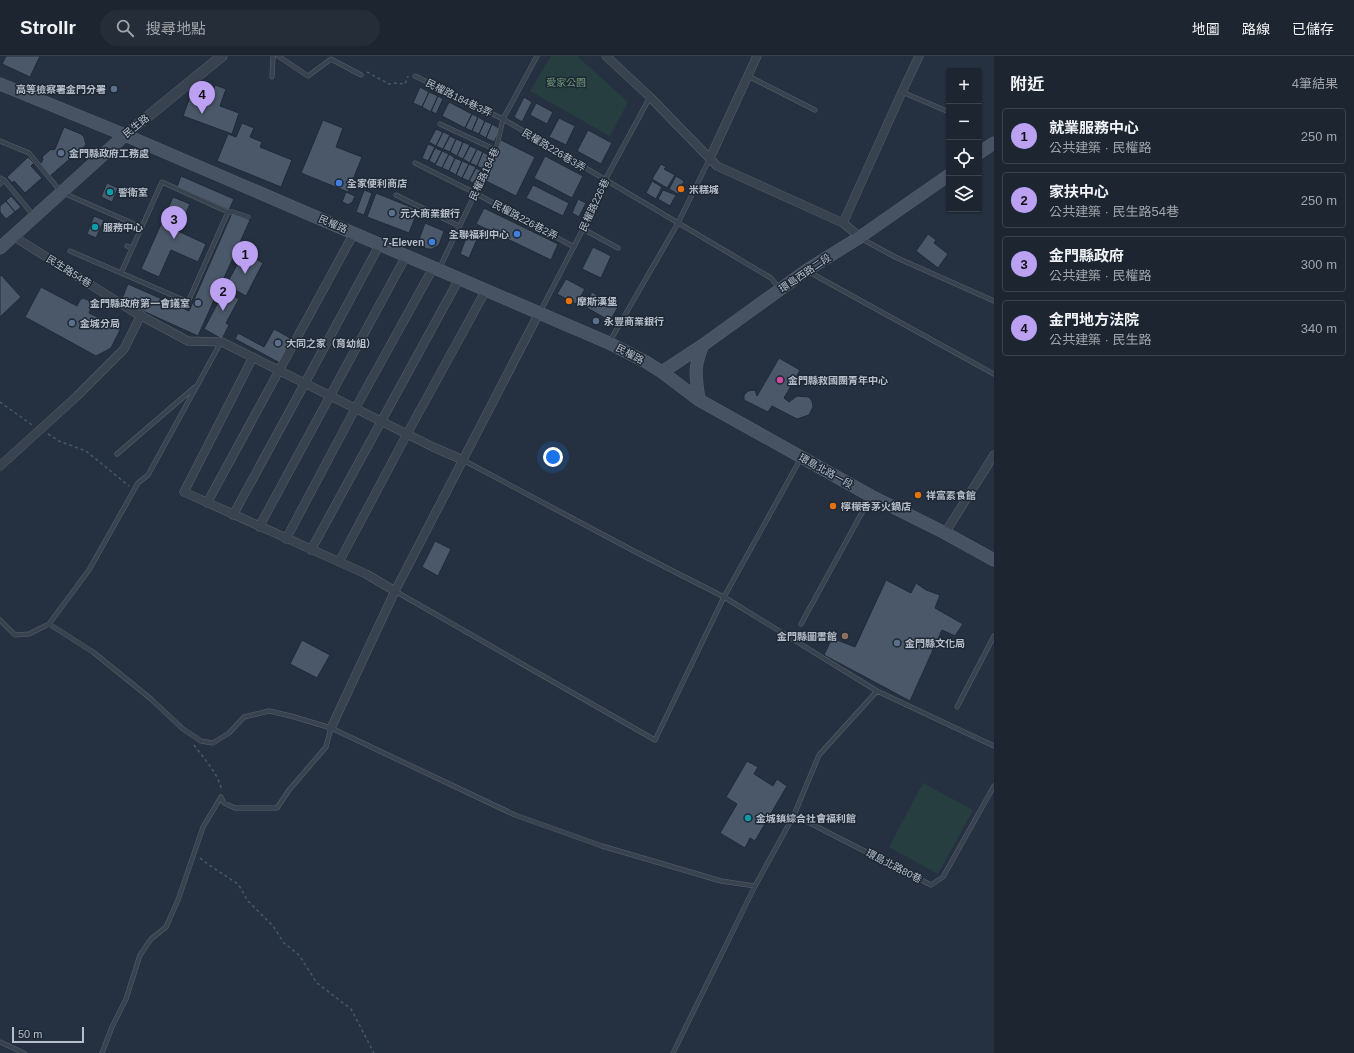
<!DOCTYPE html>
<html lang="zh-TW">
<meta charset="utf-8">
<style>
body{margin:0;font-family:Helvetica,"Noto Sans TC",sans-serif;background:#252d38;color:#f1f3f6}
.controls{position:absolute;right:12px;top:12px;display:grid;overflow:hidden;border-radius:4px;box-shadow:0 1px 3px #0004}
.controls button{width:36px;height:36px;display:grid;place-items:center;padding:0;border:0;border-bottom:1px solid #3a424c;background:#1c2530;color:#f1f3f6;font:20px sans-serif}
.scale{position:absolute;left:12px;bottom:10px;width:72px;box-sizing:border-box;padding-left:4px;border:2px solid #b6beca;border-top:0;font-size:11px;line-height:14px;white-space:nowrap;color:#b6beca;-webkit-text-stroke:3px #1e2835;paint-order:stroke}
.you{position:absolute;left:553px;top:401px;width:14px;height:14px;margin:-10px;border:3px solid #fff;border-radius:50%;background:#1a73e8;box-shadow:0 0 0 6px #1a73e833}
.badge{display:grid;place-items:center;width:26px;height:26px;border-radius:50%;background:#bca0f2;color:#111;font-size:13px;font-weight:700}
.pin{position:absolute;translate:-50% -33px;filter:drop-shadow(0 1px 2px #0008)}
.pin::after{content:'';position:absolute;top:21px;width:14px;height:12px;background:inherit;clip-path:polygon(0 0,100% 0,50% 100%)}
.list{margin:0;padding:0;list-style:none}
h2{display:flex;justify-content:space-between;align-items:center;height:52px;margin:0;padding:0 16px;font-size:17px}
h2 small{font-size:13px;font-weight:400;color:#a0a5ab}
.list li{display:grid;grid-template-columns:26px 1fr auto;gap:12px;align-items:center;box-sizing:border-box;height:56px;margin:0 8px 8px;padding:0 8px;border:1px solid #3a424c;border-radius:4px}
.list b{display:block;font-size:15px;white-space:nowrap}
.list p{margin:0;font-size:13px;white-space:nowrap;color:#a0a5ab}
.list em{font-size:13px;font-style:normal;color:#a0a5ab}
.icon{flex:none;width:22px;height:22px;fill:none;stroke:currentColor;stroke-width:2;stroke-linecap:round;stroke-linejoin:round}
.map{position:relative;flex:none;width:994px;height:997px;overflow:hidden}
header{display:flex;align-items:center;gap:24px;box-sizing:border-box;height:56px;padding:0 20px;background:#1c2530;border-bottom:1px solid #3a424c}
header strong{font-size:19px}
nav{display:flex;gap:22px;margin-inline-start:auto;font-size:14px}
.search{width:280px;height:36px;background:#252d38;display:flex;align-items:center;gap:10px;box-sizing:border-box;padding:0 14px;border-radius:22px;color:#a0a5ab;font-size:15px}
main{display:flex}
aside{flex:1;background:#1c2530}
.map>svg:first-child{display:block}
.green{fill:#273e41}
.building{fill:#4b5869;stroke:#202a37}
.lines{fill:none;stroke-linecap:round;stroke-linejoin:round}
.service-casing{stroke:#57616d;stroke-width:5}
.minor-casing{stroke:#57616d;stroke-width:9}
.tertiary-casing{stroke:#57616d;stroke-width:11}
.secondary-casing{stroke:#57616d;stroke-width:13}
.path{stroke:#455b5e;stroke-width:1.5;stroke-dasharray:3 3;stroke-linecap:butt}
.service{stroke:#394350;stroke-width:4}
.minor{stroke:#394350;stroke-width:8}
.tertiary{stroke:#394350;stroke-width:10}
.secondary{stroke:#475263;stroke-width:12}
.service-dot{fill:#5c6f8a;stroke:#1e2835;stroke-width:1.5}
.shop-dot{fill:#3f7fe0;stroke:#1e2835;stroke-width:1.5}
.food-dot{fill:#e8710a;stroke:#1e2835;stroke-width:1.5}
.culture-dot{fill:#0f9aa8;stroke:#1e2835;stroke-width:1.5}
.hotel-dot{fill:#d1479c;stroke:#1e2835;stroke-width:1.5}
.education-dot{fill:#8d6e63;stroke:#1e2835;stroke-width:1.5}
.labels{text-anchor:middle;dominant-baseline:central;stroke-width:3;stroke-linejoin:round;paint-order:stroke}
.park-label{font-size:10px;fill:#6d9b77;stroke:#1e2835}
.poi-label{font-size:10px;font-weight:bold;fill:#b6beca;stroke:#1e2835;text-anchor:start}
.street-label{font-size:10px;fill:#b6beca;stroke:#1e2835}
</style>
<header>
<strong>Strollr</strong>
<div class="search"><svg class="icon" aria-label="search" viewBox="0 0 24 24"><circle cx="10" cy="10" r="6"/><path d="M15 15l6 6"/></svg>搜尋地點</div>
<nav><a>地圖</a><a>路線</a><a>已儲存</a></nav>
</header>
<main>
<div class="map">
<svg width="994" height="997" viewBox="0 0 994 997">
<rect width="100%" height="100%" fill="#253140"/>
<path class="green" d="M551 0H577L628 46 610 80 530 35Z
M923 727 973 754 938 818 889 791Z"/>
<path class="building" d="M6 0H40L30 21 2 8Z
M215 29 226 33 220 50 239 57 232 78 183 60 191 38 197 41 200 34 212 38Z
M420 31 429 36 422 51 413 47Z
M429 36 438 40 431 56 422 51Z
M438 40 443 43 436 58 431 55Z
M524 41 532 46 522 66 514 61Z
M449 46 472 58 465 72 442 60Z
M536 47 553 56 547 68 530 59Z
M472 58 478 61 472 75 465 72Z
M478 61 485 65 479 78 472 75Z
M559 62 575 70 566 89 549 81Z
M323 64 343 72 336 91 362 101 348 136 301 117Z
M485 65 492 68 486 82 479 78Z
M242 67 254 72 250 81 262 86 260 91 292 104 281 131 217 105 228 78 236 81Z
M492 68 497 71 499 73 498 78 494 86 486 82Z
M64 71 81 78 84 81 86 89 50 120 40 108 43 104 42 101 51 93 52 94 55 93Z
M436 73 443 76 436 90 429 86Z
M588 74 612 87 601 108 577 95Z
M443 76 450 79 443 93 436 90Z
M450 80 456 83 450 96 443 93Z
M456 83 463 86 457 100 450 96Z
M501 84 535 101 516 140 482 123Z
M463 86 470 89 463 103 457 100Z
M428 88 435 91 428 105 422 102Z
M470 90 477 93 470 107 463 103Z
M435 92 442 95 435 108 429 105Z
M477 93 483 96 477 110 470 107Z
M442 95 449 98 442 112 435 109Z
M483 96 490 100 483 113 477 110Z
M449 98 455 102 449 115 442 112Z
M545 100 583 120 572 142 534 122Z
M28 101 34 107 31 110 42 122 25 137 14 125 12 127 7 121Z
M455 102 462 105 456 119 449 115Z
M462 105 469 108 462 122 456 119Z
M469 108 476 111 469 125 462 122Z
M661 108 666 111 664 113 675 119 667 132 652 123Z
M476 112 482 115 476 129 469 125Z
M181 120 234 143 229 154 177 131Z
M676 120 684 125 678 138 669 133Z
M652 125 662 131 656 143 646 137Z
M107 127 118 132 112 146 101 141Z
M533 129 569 147 563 160 526 142Z
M364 134 372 137 364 159 356 156Z
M663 134 676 139 670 150 658 143Z
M346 136 355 140 352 147H350L349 149 342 146Z
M376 137 418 154 409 177 367 161Z
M11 140 21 151 15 156 6 145Z
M173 141 190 148 178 175 206 188 198 206 171 194 159 221 141 213Z
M578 143 586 147 579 161 572 157Z
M6 145 15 156 6 163 0 156V150Z
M484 152 558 188 551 204 476 168Z
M232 157 250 164 198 280 121 245 128 228 189 255Z
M94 160 104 164 96 182 87 178Z
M425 167 444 175 439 189 432 193H428L417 189Z
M468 177 478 181 469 202 460 198Z
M928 178 936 184 934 187 948 198 938 212 916 195Z
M593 191 611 200 601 222 582 213Z
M244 196 263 207 246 240 226 229Z
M1 219 21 241 0 261V220Z
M566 223 585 233 576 248 557 238Z
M41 231 77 250 80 244 83 242 90 245 92 250 89 257 121 272 111 292 96 300 25 261Z
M224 235 239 243 226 267 229 269 222 283 204 273Z
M592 236 618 251 610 265 584 250Z
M274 273 292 283 280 307 235 283 238 277 264 291Z
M779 302 800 314 784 342 789 346 797 340 809 341 812 345 813 351 809 359 797 363 772 350 768 356 744 344V339L748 335 755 334 757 340Z
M435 485 451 493 438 520 422 511Z
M886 524 911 537 916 527 926 534 940 539 935 552 963 568 955 580 942 574 910 645 824 599 832 582 855 591Z
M302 584 330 599 317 622 290 608Z
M747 705 758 711 754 718 773 730 777 723 787 730 755 785 750 782 745 792 720 777 737 748 726 741Z"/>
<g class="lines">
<g class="service-casing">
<path id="service" d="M278 0 308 20 331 3 361 19
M415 20 503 63 771 222 780 233
M748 20 815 54
M272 21 273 0
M902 36 949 56
M440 68 496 94
M0 85 29 97 61 136 141 171
M415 107 475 137 574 191
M0 122 4 124 34 160
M162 126 228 156 188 246 121 217Z
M0 128 4 124
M396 139 459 170
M228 156H233L248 161
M583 173 618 192
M862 183 895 201 994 245
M127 190 132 192
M70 195 121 217
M439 213 496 94 503 63 537 0
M809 216 994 318
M540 256 583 173 605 124 650 41
M610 285 678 167 710 102
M117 398 195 331
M463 404 632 494 724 541 877 635 994 690
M395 535 655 684 724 541 801 402
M0 564 15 579 29 578 49 568 89 514 138 427 148 419 221 286
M49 568 93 596 151 643 183 673 201 685 213 687 229 677 244 661 269 655 291 660 331 672 515 759 602 790 721 825 755 830
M801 568 870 442
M957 651 994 580
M794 759 931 829 943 821 994 730
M0 986 24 997
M102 997 112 971 126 943 140 899 151 883 166 871 178 844 203 771 221 741 224 747 235 752H277L289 734 326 691 331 672
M673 997 755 830 794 759 819 699 877 635"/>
</g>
<g class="minor-casing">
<path id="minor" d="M606 0 650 41 717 110 843 167 860 181
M710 102 757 0
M843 167 902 36 919 0
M13 180 134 256 188 285 222 286 433 391 463 404
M253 301 184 436 366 518 395 535
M0 410 76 341 124 293 141 259
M207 447 354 177
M233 459 305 327 380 188
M259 471 406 200
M945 477 994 399
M286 483 355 353 433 212
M311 494 459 223
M339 506 407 378 486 234
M331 672 395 535 539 257"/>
</g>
<g class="tertiary-casing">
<path id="tertiary" d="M125 79 222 0"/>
</g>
<g class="secondary-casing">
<path id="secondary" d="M0 28 125 79 609 287 646 306 662 316 699 344 871 440 945 477 994 504
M979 97 994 87
M0 192 125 79
M662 316 703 289 807 214 860 181 949 119
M699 344C696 320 693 312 703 289"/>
</g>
<path class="path" d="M367 16 389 28 395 27 405 28 408 20
M0 346 32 369
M48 378 59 385 86 395 129 430
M194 689C205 704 218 717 222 735
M200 802 209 809 238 828 248 845 273 870 284 887 299 899 317 927 351 953 374 997"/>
<use href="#service" class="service"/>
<use href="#minor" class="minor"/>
<use href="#tertiary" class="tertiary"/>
<use href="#secondary" class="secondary"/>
</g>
<g class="service-dot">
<circle cx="114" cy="33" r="4"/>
<circle cx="61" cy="97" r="4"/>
<circle cx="392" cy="157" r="4"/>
<circle cx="198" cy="247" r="4"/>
<circle cx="596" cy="265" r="4"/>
<circle cx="72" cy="267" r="4"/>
<circle cx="278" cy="287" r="4"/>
<circle cx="897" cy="587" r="4"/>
</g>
<g class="shop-dot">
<circle cx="339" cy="127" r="4"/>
<circle cx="517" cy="178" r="4"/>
<circle cx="432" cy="186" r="4"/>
</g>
<g class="food-dot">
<circle cx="681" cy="133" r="4"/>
<circle cx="569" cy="245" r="4"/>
<circle cx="918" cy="439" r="4"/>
<circle cx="833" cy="450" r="4"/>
</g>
<g class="culture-dot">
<circle cx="110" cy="136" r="4"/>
<circle cx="95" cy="171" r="4"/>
<circle cx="748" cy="762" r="4"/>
</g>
<circle class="hotel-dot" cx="780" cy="324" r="4"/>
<circle class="education-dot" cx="845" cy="580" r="4"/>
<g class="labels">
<g class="park-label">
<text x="566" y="26">愛家公園</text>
</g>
<g class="poi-label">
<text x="106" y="33" text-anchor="end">高等檢察署金門分署</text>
<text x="69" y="97">金門縣政府工務處</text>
<text x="347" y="127">全家便利商店</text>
<text x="689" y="133">米糕城</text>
<text x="118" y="136">警衛室</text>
<text x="400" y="157">元大商業銀行</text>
<text x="103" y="171">服務中心</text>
<text x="509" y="178" text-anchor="end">全聯福利中心</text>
<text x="424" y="186" text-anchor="end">7-Eleven</text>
<text x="577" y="245">摩斯漢堡</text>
<text x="190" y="247" text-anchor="end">金門縣政府第一會議室</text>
<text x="604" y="265">永豐商業銀行</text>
<text x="80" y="267">金城分局</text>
<text x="286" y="287">大同之家（育幼組）</text>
<text x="788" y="324">金門縣救國團青年中心</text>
<text x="926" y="439">祥富素食館</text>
<text x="841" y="450">檸檬香茅火鍋店</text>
<text x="837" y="580" text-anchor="end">金門縣圖書館</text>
<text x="905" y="587">金門縣文化局</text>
<text x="756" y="762">金城鎮綜合社會福利館</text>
</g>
<g class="street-label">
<text transform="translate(459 42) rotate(26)">民權路184巷3弄</text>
<text transform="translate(136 70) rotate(-39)">民生路</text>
<text transform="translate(554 94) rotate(31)">民權路226巷3弄</text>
<text transform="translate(484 118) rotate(-65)">民權路184巷</text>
<text transform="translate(594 149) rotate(-65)">民權路226巷</text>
<text transform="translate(525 164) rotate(28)">民權路226巷2弄</text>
<text transform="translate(333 168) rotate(23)">民權路</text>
<text transform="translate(69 215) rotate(32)">民生路54巷</text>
<text transform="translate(805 217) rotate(-34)">環島西路二段</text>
<text transform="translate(630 298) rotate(28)">民權路</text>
<text transform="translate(826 415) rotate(29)">環島北路一段</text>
<text transform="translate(894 810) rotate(27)">環島北路80巷</text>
</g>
</g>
</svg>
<div class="controls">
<button>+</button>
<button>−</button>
<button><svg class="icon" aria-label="locate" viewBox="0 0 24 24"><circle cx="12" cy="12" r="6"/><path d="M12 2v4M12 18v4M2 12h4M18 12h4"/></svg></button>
<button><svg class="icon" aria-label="layers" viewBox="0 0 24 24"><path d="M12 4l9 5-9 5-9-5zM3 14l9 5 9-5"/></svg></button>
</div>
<div class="scale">50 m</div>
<div class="you"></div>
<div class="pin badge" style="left:245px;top:218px">1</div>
<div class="pin badge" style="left:223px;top:255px">2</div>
<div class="pin badge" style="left:174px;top:183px">3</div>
<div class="pin badge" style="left:202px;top:58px">4</div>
</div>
<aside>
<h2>附近<small>4筆結果</small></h2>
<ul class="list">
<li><span class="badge">1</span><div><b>就業服務中心</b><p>公共建築 · 民權路</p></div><em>250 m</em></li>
<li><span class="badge">2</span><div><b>家扶中心</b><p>公共建築 · 民生路54巷</p></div><em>250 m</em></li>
<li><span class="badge">3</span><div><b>金門縣政府</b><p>公共建築 · 民權路</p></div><em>300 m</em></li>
<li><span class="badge">4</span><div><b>金門地方法院</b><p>公共建築 · 民生路</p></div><em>340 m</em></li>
</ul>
</aside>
</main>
